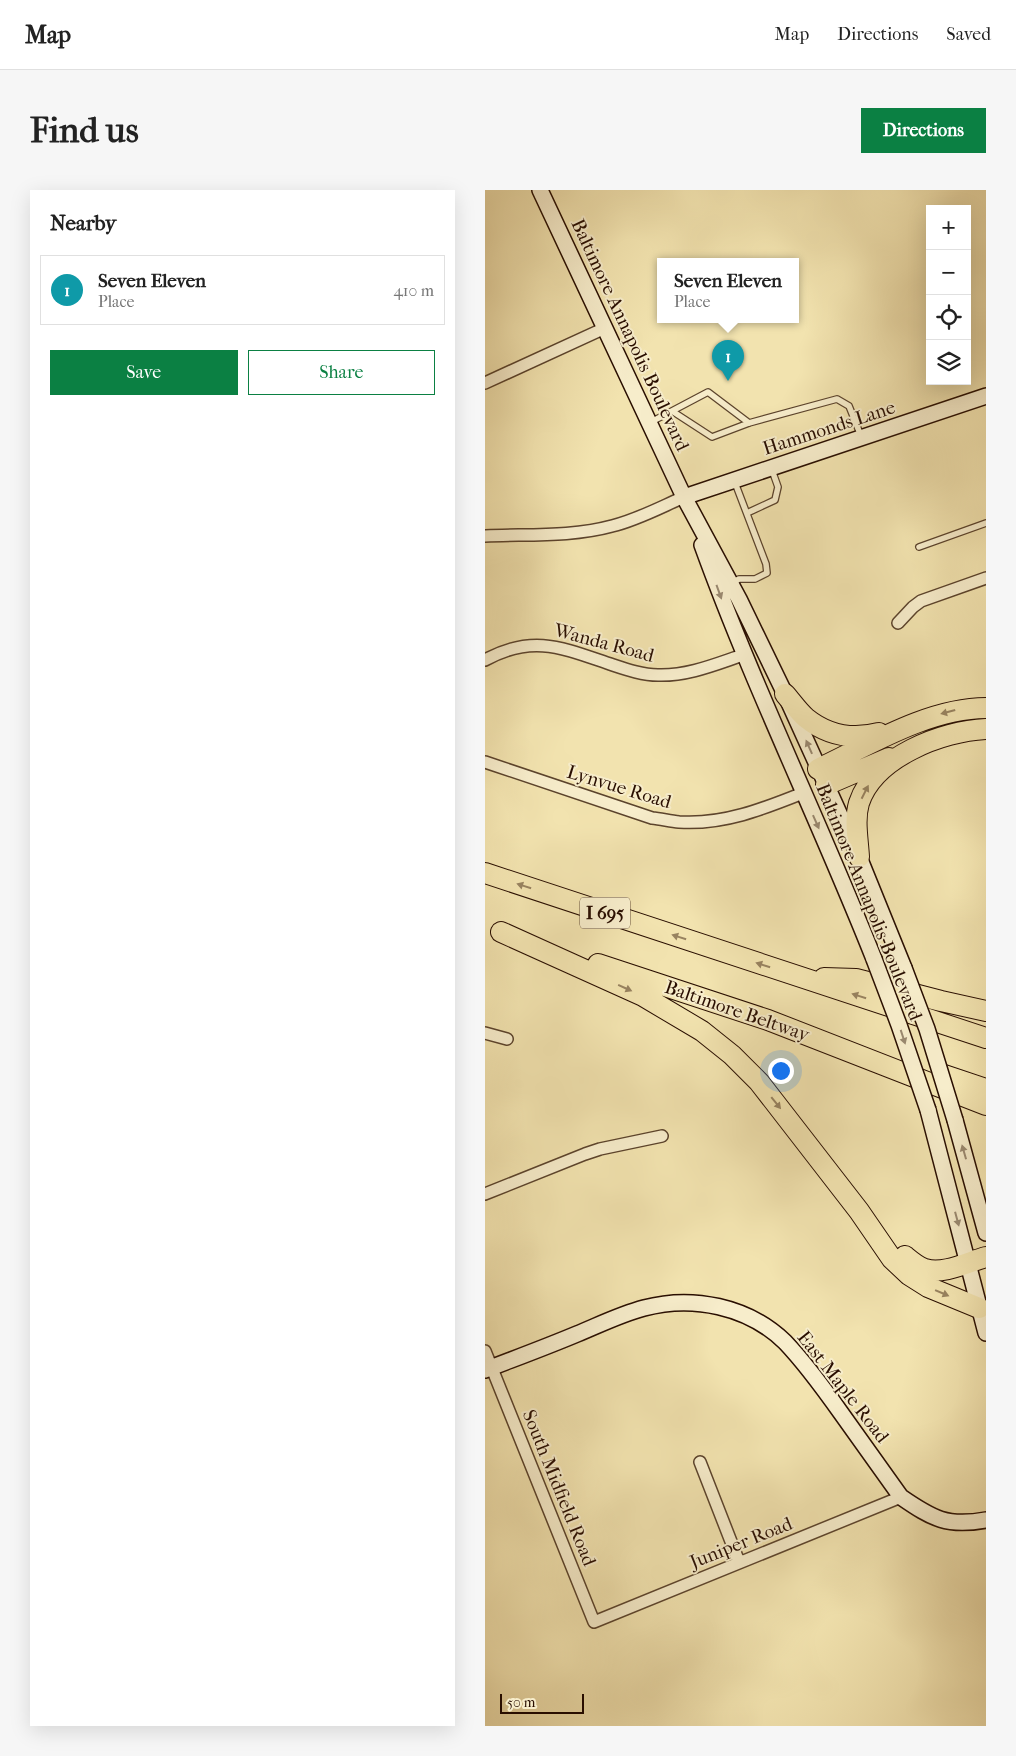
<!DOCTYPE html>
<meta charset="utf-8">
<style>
body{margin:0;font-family:"IM FELL French Canon",serif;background:#f6f6f6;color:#222}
.controls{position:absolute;right:15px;top:15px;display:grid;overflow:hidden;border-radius:0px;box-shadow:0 5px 20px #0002}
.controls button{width:45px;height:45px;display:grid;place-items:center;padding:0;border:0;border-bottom:1px solid #e0e0e0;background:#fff;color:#222;font:25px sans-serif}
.scale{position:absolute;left:15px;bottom:12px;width:84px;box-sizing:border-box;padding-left:5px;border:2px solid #290e00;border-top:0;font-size:14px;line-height:18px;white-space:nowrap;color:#290e00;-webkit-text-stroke:4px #f7edcb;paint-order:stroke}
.you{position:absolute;left:295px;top:880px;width:18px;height:18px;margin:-12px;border:4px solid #fff;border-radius:50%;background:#1a73e8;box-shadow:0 0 0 8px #1a73e833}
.badge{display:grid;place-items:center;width:32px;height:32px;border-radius:50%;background:#0b8043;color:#fff;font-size:16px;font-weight:700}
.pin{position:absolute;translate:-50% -41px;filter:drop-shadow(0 1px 2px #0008)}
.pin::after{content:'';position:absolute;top:26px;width:18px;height:15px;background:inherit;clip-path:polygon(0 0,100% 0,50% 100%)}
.popup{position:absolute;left:172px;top:68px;width:142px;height:65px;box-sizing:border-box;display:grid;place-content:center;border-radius:0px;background:#fff;filter:drop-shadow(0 1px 4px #0005);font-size:16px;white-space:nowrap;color:#767676}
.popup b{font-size:19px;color:#222}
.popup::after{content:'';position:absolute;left:50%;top:100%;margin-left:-10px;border:10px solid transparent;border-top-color:#fff}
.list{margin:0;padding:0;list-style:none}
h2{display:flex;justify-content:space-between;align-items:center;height:65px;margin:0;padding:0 20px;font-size:21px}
h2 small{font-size:16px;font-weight:400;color:#767676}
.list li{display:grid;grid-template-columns:32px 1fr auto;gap:15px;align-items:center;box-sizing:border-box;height:70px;margin:0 10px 10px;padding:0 10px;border:1px solid #e0e0e0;border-radius:0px}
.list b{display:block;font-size:19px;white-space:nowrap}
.list p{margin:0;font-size:16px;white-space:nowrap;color:#767676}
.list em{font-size:16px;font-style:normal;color:#767676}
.actions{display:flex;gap:10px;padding:15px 20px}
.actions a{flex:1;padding:11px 0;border:1px solid #0b8043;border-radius:0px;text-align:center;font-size:18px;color:#0b8043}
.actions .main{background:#0b8043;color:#fff}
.icon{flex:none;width:28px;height:28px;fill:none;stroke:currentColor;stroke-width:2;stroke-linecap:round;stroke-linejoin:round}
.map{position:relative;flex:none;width:501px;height:1536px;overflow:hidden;border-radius:0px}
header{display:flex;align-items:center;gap:30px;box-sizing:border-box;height:70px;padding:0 25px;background:#fff;border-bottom:1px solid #e0e0e0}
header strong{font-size:24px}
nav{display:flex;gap:28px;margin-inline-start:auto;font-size:18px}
.intro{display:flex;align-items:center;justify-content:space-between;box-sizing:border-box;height:120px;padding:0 30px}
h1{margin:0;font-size:35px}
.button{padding:12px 22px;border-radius:0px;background:#0b8043;color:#fff;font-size:18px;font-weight:700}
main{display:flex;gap:30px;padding:0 30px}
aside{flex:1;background:#fff;border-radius:0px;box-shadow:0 5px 20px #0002}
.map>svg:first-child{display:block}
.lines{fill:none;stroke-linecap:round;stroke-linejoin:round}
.lane-casing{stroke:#5b432c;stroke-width:8}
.street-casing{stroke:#5b432c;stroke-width:14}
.secondary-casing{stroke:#290e00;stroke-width:18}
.highway-casing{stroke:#290e00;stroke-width:22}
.lane{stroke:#f7edcb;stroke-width:5.5}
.street{stroke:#f7edcb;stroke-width:11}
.secondary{stroke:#f7edcb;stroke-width:15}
.highway{stroke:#f2e3af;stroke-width:20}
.secondary-bridge-casing{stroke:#290e00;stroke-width:18;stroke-linecap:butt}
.secondary-bridge{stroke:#f7edcb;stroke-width:15}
.oneway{fill:#9a8970}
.oneway2{fill:#988360}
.labels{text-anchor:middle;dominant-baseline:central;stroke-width:4;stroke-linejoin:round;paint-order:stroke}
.shield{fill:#f7edcb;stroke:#67513d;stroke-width:1}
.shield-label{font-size:18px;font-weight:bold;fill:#290e00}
.street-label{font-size:19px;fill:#290e00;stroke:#f7edcb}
</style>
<header>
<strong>Map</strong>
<nav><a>Map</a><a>Directions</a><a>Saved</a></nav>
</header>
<div class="intro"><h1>Find us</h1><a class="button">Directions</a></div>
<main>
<aside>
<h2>Nearby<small></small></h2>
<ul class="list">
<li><span class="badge" style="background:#0f9aa8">1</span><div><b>Seven Eleven</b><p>Place</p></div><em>410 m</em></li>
</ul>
<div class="actions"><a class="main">Save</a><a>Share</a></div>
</aside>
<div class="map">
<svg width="501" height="1536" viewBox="0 0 501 1536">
<rect width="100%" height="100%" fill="#f2e3af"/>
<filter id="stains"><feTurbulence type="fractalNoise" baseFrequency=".004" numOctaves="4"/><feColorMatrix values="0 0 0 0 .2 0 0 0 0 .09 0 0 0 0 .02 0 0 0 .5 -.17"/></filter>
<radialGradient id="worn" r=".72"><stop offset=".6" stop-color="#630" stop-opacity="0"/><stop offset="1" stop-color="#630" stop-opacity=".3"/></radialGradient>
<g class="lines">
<g class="lane-casing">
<path id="lane" d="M187 221 223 202 264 233
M166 232 187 221 227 247 264 233 352 209 364 216 376 246
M262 323 290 310 293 297 287 280
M434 357 501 333
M247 393 254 389H270L282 383 281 374 249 290"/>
</g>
<g class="street-casing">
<path id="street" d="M0 193 120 138
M0 346C42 344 87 347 127 336 152 330 176 317 199 307
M413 433 428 417 436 411 501 388
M0 470C49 443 80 459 128 475 143 480 158 485 173 485 203 486 231 474 258 465
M0 572 167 628C176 629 185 631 194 632 238 635 278 619 318 603
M0 843 22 849
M0 1004 100 964 115 959 177 946
M0 1161 109 1432 416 1307
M215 1272 254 1372"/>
</g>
<g class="secondary-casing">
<path id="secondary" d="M55 0 199 307 254 409 300 504 374 667 419 778
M199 307 501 206
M217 355C268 496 334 630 389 769
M443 920 501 1143
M470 930 501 1043
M0 1180C31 1168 61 1157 92 1144 114 1135 136 1124 159 1118 207 1105 263 1116 300 1152 321 1174 339 1199 356 1223 376 1251 396 1279 416 1307 448 1329 462 1337 501 1330"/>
</g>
<g class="highway-casing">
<path id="highway" d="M300 504C307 512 313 521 321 528 342 545 367 550 394 543
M333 579C384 555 444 518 501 518
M341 595 404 568
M374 667C373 649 369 630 374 613 389 567 457 541 501 539
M0 683 501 848
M16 742 158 806 217 841 247 865 274 892 374 1021 407 1069 424 1085 443 1097 494 1118
M113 774 283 830 501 915
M339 788 371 789 456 811 501 821
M459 885 501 899
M420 1066C426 1071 433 1077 440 1079 458 1085 483 1072 501 1067"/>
</g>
<use href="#lane" class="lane"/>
<use href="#street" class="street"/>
<use href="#secondary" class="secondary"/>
<use href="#highway" class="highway"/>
<g class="secondary-bridge-casing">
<path id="secondary-bridge" d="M389 769 414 835 443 920
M419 778 442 839 470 930"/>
</g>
<use href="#secondary-bridge" class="secondary-bridge"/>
</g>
<defs><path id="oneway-solid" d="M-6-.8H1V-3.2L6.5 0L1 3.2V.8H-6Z" transform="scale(1.25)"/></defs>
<g class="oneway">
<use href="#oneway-solid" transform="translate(234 402) rotate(70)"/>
<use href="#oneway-solid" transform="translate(324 557) rotate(-114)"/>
<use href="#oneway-solid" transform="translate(331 632) rotate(66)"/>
<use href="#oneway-solid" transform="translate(418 847) rotate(72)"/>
<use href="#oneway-solid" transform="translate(479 962) rotate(-106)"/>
<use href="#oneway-solid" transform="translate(472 1029) rotate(75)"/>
</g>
<g class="oneway2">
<use href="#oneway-solid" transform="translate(463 522) rotate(165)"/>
<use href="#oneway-solid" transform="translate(380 602) rotate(-63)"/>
<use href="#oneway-solid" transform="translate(39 696) rotate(-162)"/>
<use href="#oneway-solid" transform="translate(194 747) rotate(-162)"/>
<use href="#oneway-solid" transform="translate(278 775) rotate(-162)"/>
<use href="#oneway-solid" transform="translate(140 798) rotate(24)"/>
<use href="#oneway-solid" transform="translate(374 806) rotate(-162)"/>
<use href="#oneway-solid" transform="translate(291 913) rotate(51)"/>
<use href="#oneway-solid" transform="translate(457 1103) rotate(23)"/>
</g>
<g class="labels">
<rect class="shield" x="95" y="707.5" width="50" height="31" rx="4"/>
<g class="shield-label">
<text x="120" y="723">I 695</text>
</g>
<g class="street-label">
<text transform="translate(145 145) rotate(65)">Baltimore Annapolis Boulevard</text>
<text transform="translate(344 238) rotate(-18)">Hammonds Lane</text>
<text transform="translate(119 453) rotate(15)">Wanda Road</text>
<text transform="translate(134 597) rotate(17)">Lynvue Road</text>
<text transform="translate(384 712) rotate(68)">Baltimore Annapolis Boulevard</text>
<text transform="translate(252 821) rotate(19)">Baltimore Beltway</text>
<text transform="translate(358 1197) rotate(52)">East Maple Road</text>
<text transform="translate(74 1298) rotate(68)">South Midfield Road</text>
<text transform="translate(256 1353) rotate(-22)">Juniper Road</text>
</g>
</g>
<rect width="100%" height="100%" filter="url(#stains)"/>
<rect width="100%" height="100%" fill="url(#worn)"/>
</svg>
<div class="controls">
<button>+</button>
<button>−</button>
<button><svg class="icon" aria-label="locate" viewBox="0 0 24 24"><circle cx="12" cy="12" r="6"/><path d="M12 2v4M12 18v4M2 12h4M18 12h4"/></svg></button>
<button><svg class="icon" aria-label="layers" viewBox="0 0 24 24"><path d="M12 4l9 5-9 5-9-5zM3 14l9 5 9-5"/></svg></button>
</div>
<div class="scale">50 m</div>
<div class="you"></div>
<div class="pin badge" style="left:243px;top:191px;background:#0f9aa8">1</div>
<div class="popup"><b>Seven Eleven</b>Place</div>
</div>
</main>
